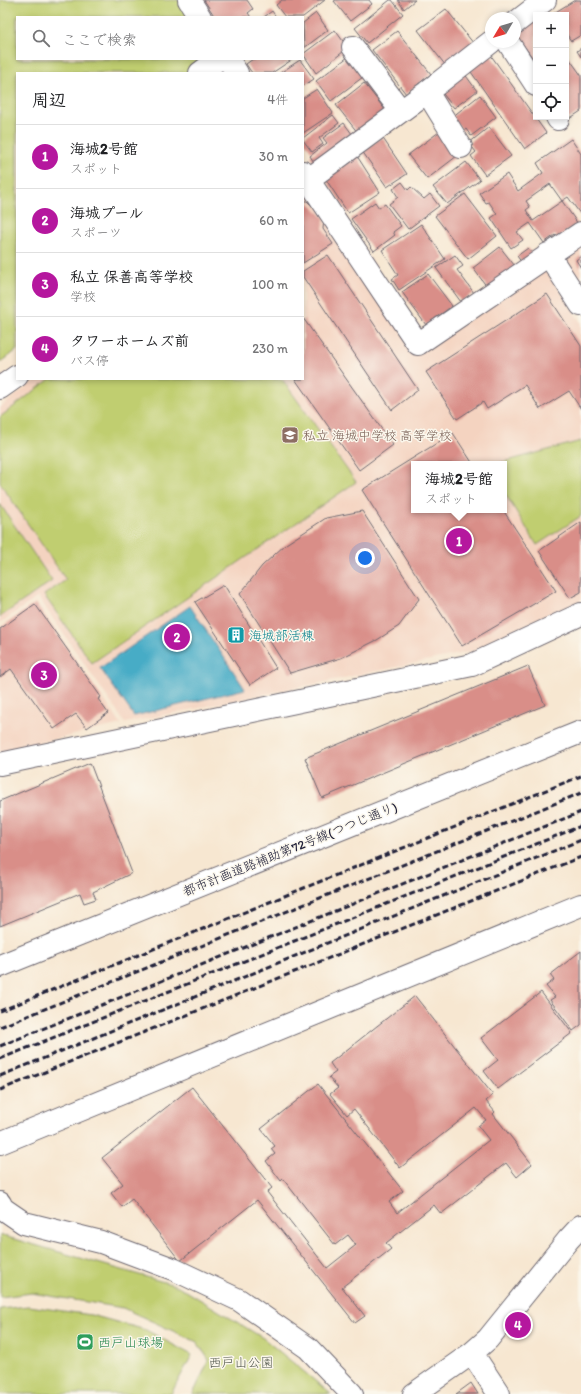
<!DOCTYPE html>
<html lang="ja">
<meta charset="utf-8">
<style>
body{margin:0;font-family:Itim,"Klee One",sans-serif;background:#f6f6f6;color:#202124}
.controls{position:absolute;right:12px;top:12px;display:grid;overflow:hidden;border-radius:0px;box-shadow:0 2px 6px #0003}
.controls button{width:36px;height:36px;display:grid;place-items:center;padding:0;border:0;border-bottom:1px solid #e0e0e0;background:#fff;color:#202124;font:20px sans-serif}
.compass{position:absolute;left:485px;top:12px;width:36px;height:36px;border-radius:50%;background:#fff;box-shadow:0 2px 6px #0003;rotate:232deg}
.you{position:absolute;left:365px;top:558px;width:14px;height:14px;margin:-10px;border:3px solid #fff;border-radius:50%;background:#1a73e8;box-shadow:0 0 0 6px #1a73e833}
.badge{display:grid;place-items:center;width:26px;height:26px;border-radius:50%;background:#b5179e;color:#fff;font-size:13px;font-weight:700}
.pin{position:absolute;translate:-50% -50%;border:2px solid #fff;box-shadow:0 1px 4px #0006}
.popup{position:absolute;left:411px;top:461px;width:96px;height:52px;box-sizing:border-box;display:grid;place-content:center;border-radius:0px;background:#fff;filter:drop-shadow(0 1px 3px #0005);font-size:13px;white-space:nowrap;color:#757577}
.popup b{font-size:15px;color:#202124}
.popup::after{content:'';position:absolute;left:50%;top:100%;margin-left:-8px;border:8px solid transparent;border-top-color:#fff}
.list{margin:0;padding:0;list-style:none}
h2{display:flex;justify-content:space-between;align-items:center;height:52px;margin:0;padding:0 16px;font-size:17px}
h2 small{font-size:13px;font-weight:400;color:#757577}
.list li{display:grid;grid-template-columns:26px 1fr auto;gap:12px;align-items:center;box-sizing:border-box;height:64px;padding:0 16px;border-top:1px solid #e0e0e0}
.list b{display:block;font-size:15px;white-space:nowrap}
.list p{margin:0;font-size:13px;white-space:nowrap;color:#757577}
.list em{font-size:13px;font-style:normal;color:#757577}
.icon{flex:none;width:22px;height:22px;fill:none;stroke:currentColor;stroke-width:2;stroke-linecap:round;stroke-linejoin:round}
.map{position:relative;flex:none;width:581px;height:1394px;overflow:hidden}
.search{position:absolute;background:#fff;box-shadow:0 2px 6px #0003;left:16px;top:16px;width:288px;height:44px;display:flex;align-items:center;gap:10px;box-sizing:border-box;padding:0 14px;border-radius:0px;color:#757577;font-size:15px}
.panel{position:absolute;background:#fff;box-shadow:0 2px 6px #0003;left:16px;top:72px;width:288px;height:308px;border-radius:0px}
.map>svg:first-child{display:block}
.built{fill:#f4d3c0;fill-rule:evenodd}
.green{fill:#c0ce6f;stroke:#717855}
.water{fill:#47acc6;stroke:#346780}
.building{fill:#d98e88}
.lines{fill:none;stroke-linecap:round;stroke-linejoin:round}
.minor-casing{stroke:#6d6770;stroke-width:24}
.minor{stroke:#fff;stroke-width:22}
.rail{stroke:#22223b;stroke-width:3;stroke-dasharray:6 3;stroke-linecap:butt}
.labels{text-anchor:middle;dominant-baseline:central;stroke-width:3;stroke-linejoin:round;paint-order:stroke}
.education-label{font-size:13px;fill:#785e54;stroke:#fbf7ec;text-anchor:start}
.culture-label{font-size:13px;fill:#0d838f;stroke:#fbf7ec;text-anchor:start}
.street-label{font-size:13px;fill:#22223b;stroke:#fbf7ec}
.leisure-label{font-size:13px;fill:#27864d;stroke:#fbf7ec;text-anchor:start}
.park-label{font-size:13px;fill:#51564b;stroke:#fbf7ec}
</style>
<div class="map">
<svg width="581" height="1394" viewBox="0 0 581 1394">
<rect width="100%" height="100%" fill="#fbf7ec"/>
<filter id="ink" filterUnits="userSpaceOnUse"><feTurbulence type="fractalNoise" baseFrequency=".025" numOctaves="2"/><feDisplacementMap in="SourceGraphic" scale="8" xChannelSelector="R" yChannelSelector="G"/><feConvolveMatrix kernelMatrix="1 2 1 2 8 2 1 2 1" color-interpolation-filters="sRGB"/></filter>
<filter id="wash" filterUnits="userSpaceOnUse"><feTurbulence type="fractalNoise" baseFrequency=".012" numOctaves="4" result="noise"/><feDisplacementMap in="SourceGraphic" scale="16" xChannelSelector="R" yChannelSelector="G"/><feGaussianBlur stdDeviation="0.9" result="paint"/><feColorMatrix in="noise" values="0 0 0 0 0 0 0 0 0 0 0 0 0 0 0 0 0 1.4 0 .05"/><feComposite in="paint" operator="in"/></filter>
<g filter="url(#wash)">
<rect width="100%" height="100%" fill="#f7e7d1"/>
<path class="built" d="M303 184 421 351 546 269 581 323V602L484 647 469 652 125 723 38 597 0 623V407L37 379H303ZM414 464H504V510H414Z
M581 247V286L563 259Z
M36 602 121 724 0 752V627Z"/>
<path class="green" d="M0 0H180L192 17H17V59H209L192 73H17V350L0 363Z
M50 379H282L356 482 92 663 44 595 66 580 0 483V417Z
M581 441V516L537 545 504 492V464H496Z
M0 504 52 581 0 617Z
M0 1235 178 1286 263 1338 331 1394H193L209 1360 197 1342 123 1308 32 1293 0 1297Z
M29 1306 91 1315 146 1330 192 1355 171 1394H0V1309Z"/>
<path class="water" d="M190 606 245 689 134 716 100 668Z"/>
<g id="blocks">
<path class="building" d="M204 0H247L253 9 248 13 251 17H215Z
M282 0H325L303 17H285L276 5Z
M336 0H369L372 4 350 21 334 1Z
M390 0H392L403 14 367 43 355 28Z
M398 0H415L404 9Z
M575 0H581V35L571 41 566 33V15H555L554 13Z
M446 9 474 44 446 66 418 30Z
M272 11 276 17H264Z
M316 13 328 30 304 48 303 23Z
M536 18V63L515 33Z
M335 30 348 48 316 73 303 54Z
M397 31 431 74 406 94 372 50Z
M581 48V57L577 51Z
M352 54 367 74 331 101 316 81Z
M490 54 546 133 525 149 469 69Z
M566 54 581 75V111L569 119 566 115Z
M253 59H293L272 73H252L246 64Z
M300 60 314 79 303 86V73H280Z
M464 73 477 91 454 108 440 90Z
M364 83 386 111 358 133 336 105Z
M317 89 333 113 303 133V98Z
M480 95 496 117 471 136 466 129 463 131 452 117Z
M333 115 339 123 319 138 323 144 312 152 303 140V138Z
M344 123 355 138 317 167 310 156 327 143 323 138Z
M489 127 511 156 485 175 471 156 476 152 469 143Z
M439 132 457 156 427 179 408 155Z
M382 137 407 174 387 187 362 151Z
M571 139 581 154V215L568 197 562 201 550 184 526 201 530 207 526 210 533 221 562 201 578 224 557 238 555 235 544 243 530 223 517 232 523 240 511 248 491 218 497 214 489 202 486 203 479 193 507 174 518 191 543 173 537 163Z
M357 156 380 192 348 213 325 178Z
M466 162 480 180 447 204 433 187Z
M402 182 408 190 411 187 424 199 430 194 439 206 408 229 389 204 398 197 393 189Z
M465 194 497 236 468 259 435 216Z
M303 201H307L324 218 323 229 333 244 303 263Z
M375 202 379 208 385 204 401 226 393 232 395 235 374 251 351 219Z
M421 224 445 259 399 290 392 279 398 275 382 250Z
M500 247 518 270 490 291 473 268Z
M528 248 534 255 522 263 517 256Z
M328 255 418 390 392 410 303 277V271Z
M455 255 463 266 457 270 474 293 461 302 436 268Z
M581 256V268L576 260Z
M428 274 452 306 426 325 402 292Z
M547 294 581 346V409L569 391 540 409 525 385 487 409 483 402 457 419 426 372Z
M303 318 393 445 359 470 295 379H303Z
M453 433 473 464H414V510H503L556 591 462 646 362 490Z
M362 511 419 599 399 626 377 640 341 658 290 673 240 594 262 566 286 544 326 518Z
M581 522V592L570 598 539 551Z
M224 585 276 668 250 685 195 602Z
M35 604 101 697 98 699 108 713 87 728 76 714 54 729 11 669 0 677V629Z
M528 666 545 705 322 798 305 758Z
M90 763 132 873 93 892 96 899 84 903 80 893 0 926V801Z
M581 951V1025L573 1031 550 1000 555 997 546 986 554 980 550 975Z
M541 992 572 1033 498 1089 484 1071 498 1060 481 1038Z
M415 996 493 1095 486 1101 495 1112 493 1114 532 1164 517 1177 506 1163 441 1214 434 1205 386 1243 391 1249 342 1287 365 1316 355 1323 257 1200 180 1261 132 1199 122 1207 111 1193 123 1184 102 1158 192 1087 272 1188 267 1192 327 1268 356 1245 348 1235 335 1245 283 1179 281 1181 266 1161 275 1154 271 1149 275 1146 261 1129 318 1084 403 1191 389 1202 397 1213 489 1140 478 1126 486 1120 476 1108 400 1168 354 1109 347 1115 330 1094 338 1088 329 1077 336 1072 330 1063Z
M471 1383 478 1394H456Z"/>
</g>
</g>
<g filter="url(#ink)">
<use href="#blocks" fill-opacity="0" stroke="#6d6770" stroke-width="1"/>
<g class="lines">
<g class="minor-casing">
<path id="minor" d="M189 0 200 17
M515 23 545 0
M508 42 536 85
M353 47 401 111
M228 59 237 73
M200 73 219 59
M427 92 461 147
M557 117 558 119
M303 172 418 344 581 233
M309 179 427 92 491 42
M548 254 581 305
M0 388 17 376
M0 764 472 665 581 614
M0 966 581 732
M0 1143 581 905
M0 1203 2 1208 24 1223 101 1242 173 1269 239 1300 308 1348 352 1394
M472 1353 499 1394
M414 1394 472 1353 488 1339 568 1240 581 1226"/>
</g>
<use href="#minor" class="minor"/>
<path class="rail" d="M0 1011 581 776
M0 1027 581 793
M0 1046 581 812
M0 1059 581 826
M0 1076 581 840
M0 1090 581 857"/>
</g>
</g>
<defs>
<g id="school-square" transform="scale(0.9)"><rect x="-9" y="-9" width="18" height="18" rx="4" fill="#8d6e63" stroke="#fbf7ec"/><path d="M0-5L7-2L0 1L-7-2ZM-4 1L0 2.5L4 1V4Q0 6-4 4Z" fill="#fff"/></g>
<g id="building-square" transform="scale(0.9)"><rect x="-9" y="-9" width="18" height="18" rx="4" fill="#0f9aa8" stroke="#fbf7ec"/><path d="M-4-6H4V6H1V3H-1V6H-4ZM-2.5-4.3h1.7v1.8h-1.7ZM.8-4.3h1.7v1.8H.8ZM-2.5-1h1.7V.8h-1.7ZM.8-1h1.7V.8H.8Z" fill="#fff"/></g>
<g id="stadium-square" transform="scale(0.9)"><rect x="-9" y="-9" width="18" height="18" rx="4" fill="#2e9e5b" stroke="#fbf7ec"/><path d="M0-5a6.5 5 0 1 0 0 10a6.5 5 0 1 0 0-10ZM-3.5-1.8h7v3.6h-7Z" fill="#fff"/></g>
</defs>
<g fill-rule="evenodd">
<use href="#school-square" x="290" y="435"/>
<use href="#building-square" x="236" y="635"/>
<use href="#stadium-square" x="85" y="1342"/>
</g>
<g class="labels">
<g class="education-label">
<text x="303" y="435">私立 海城中学校 高等学校</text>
</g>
<g class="culture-label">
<text x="249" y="635">海城部活棟</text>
</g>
<g class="street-label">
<text transform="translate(290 849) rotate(-22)">都市計画道路補助第72号線(つつじ通り)</text>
</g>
<g class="leisure-label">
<text x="98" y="1342">西戸山球場</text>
</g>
<g class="park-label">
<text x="241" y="1362">西戸山公園</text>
</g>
</g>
</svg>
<div class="controls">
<button>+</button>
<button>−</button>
<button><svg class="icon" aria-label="locate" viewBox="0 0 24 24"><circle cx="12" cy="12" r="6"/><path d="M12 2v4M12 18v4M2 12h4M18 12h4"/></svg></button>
</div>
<svg class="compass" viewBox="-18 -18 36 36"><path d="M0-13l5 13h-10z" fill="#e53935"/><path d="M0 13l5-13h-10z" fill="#757577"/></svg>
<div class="you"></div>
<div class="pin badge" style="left:459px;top:541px">1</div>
<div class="popup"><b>海城2号館</b>スポット</div>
<div class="pin badge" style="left:177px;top:637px">2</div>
<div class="pin badge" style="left:44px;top:675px">3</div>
<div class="pin badge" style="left:518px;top:1325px">4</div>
<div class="search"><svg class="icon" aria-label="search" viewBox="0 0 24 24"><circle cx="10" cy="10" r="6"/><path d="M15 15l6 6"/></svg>ここで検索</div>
<section class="panel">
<h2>周辺<small>4件</small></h2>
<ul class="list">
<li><span class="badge">1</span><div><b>海城2号館</b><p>スポット</p></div><em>30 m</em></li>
<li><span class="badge">2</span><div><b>海城プール</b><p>スポーツ</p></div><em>60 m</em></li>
<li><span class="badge">3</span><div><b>私立 保善高等学校</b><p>学校</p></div><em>100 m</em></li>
<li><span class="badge">4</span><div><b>タワーホームズ前</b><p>バス停</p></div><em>230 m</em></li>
</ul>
</section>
</div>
